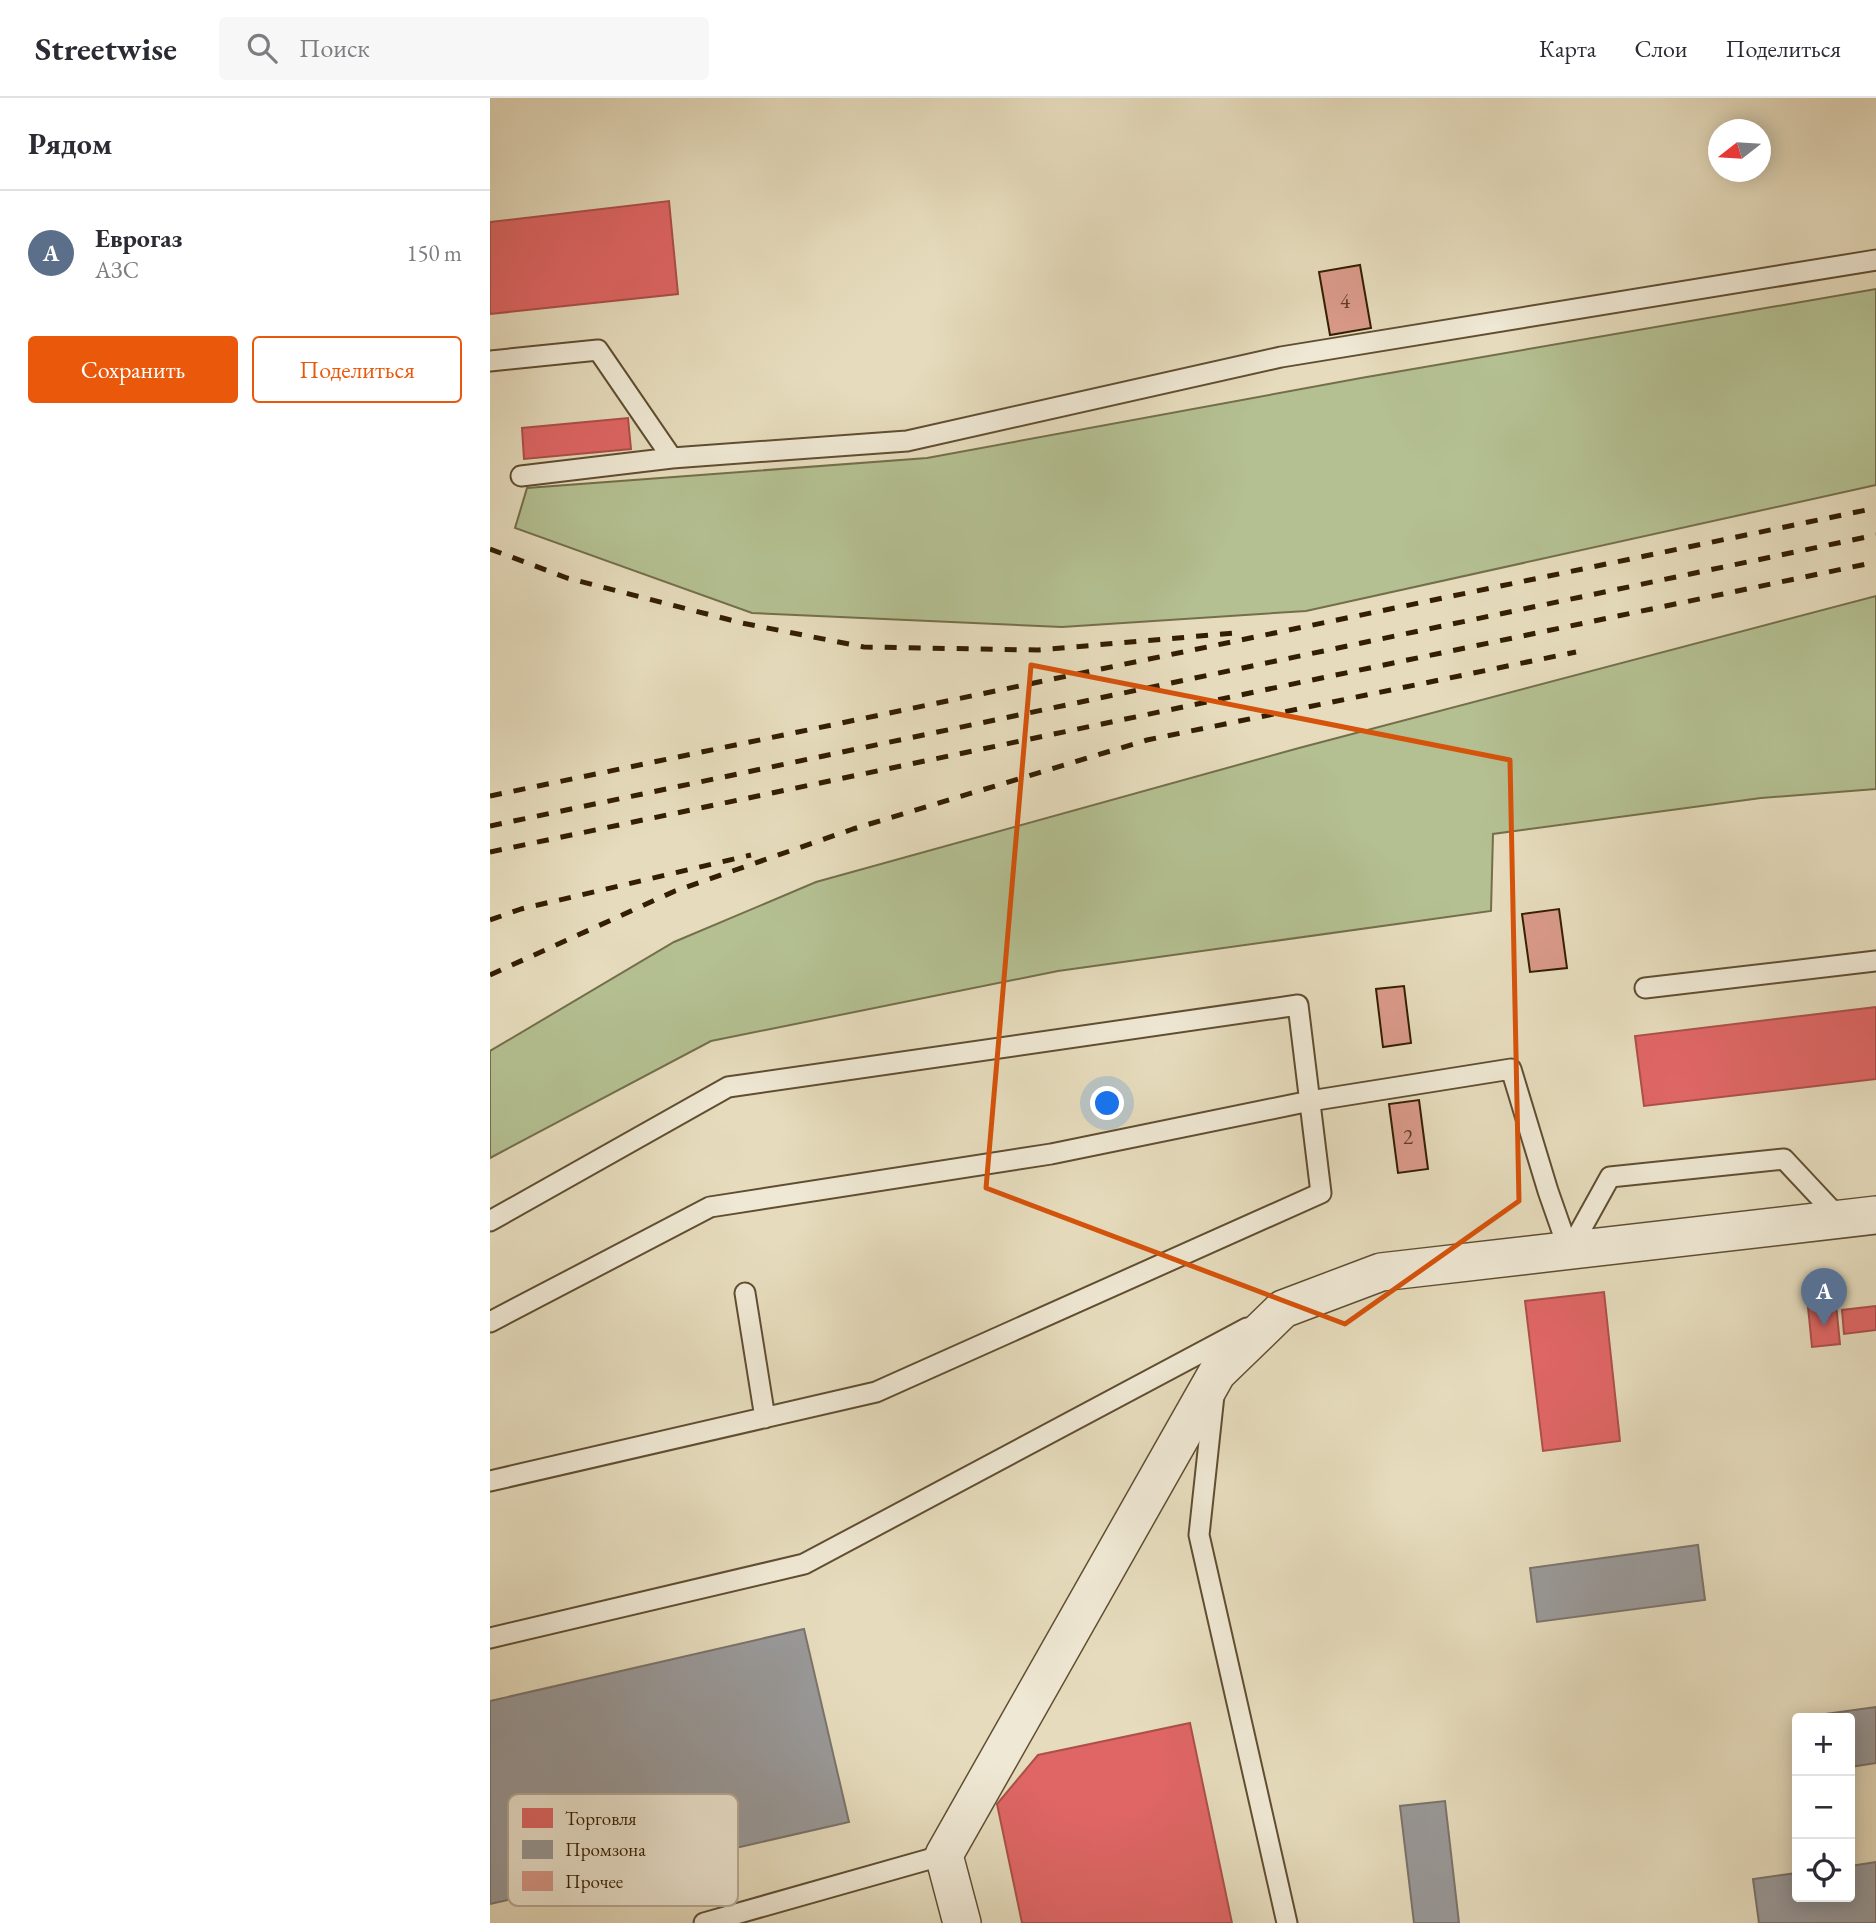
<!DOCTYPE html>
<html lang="ru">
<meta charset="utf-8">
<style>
body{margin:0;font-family:"EB Garamond",serif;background:#f7f7f7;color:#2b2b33}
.controls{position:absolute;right:21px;bottom:21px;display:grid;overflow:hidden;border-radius:7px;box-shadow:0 4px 18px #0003}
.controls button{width:63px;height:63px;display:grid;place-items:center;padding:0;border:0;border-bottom:2px solid #e1e1e2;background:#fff;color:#2b2b33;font:35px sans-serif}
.compass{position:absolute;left:1218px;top:21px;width:63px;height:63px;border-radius:50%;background:#fff;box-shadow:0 4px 18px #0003;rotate:253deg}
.you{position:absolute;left:618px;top:1006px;width:24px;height:24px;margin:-18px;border:5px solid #fff;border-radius:50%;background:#1a73e8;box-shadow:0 0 0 10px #1a73e833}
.badge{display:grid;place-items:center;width:46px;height:46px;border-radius:50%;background:#ea580c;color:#fff;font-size:23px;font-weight:700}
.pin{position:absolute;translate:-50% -58px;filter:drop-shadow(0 2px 4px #0008)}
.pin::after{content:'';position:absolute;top:37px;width:24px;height:21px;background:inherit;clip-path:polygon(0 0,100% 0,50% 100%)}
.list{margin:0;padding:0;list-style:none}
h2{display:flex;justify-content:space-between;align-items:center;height:91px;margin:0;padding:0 28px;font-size:30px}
h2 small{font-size:23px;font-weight:400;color:#7c7c81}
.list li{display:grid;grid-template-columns:46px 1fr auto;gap:21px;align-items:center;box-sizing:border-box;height:126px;padding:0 28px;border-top:2px solid #e1e1e2}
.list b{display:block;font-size:26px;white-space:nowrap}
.list p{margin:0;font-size:23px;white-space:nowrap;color:#7c7c81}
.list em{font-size:23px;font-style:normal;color:#7c7c81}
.actions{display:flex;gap:14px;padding:21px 28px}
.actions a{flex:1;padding:16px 0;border:2px solid #ea580c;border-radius:7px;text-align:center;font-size:24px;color:#ea580c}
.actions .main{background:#ea580c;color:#fff}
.icon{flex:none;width:38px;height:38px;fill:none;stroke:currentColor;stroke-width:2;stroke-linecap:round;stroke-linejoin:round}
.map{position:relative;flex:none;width:1386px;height:1825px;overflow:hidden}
header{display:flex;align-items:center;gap:42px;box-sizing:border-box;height:98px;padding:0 35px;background:#fff;border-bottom:2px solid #e1e1e2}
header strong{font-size:33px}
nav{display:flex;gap:38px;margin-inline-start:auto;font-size:24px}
.search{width:490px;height:63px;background:#f7f7f7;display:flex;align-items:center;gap:18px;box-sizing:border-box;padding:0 24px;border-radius:7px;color:#7c7c81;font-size:26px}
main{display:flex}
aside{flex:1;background:#fff}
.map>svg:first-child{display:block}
.green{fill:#b4c092;stroke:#746f4a;stroke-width:2}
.shops{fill:#e06666;stroke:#ac5048;stroke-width:2}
.industry{fill:#999;stroke:#7b746c;stroke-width:2}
.building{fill:#da9a8a;stroke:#341e02;stroke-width:2}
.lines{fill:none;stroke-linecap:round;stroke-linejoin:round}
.lane-casing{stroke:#604e31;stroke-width:23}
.street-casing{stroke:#604e31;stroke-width:40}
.lane{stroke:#efe8d4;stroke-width:19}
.street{stroke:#efe8d4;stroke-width:37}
.rail{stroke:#341e02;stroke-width:5;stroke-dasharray:12 12;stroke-linecap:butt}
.marked{fill:none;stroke:#d6530b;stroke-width:5;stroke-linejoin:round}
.labels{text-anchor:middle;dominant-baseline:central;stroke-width:7;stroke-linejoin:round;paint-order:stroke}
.number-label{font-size:21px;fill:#5e3d24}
.key{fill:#efe8d4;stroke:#b7ab95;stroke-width:2}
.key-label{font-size:19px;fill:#341e02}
</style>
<header>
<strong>Streetwise</strong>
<div class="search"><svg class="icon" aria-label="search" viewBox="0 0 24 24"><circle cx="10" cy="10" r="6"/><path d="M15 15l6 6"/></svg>Поиск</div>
<nav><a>Карта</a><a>Слои</a><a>Поделиться</a></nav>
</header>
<main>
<aside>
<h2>Рядом<small></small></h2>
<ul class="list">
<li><span class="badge" style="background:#5c6f8a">A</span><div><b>Еврогаз</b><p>АЗС</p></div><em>150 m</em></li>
</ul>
<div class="actions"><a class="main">Сохранить</a><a>Поделиться</a></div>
</aside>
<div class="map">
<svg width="1386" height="1825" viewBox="0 0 1386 1825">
<rect width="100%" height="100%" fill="#e6dcbd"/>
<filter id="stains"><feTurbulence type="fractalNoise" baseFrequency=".00286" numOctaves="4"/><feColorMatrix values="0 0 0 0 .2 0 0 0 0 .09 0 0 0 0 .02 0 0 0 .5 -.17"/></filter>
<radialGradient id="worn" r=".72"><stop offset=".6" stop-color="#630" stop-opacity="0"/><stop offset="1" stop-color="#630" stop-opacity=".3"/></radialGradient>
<path class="green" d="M1386 191V387L816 513 572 529 262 515 25 430 37 390 437 360 871 280Z
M1386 498V691L1271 700 1003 736 1001 813 568 873 221 943 0 1060V953L184 844 326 784 809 650Z"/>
<path class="shops" d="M179 103 188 196 0 216V124Z
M138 320 141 351 34 361 32 330Z
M1386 909V981L1154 1008 1145 938Z
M1114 1194 1130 1343 1053 1353 1035 1203Z
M1346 1206 1350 1246 1322 1249 1318 1209Z
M1386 1208V1232L1354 1236 1352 1212Z
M700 1625 742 1825H532L507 1706 548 1657Z"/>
<path class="industry" d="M1208 1447 1215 1502 1047 1524 1040 1470Z
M314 1531 359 1724 0 1806V1603Z
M1386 1609V1665L1360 1669V1620H1327V1617Z
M955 1703 969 1825H924L910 1708Z
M1386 1764V1825H1269L1263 1781 1307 1775V1799H1360V1768Z"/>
<path class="building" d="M870 167 881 230 840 237 829 174Z
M1069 811 1077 870 1040 874 1032 816Z
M914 888 921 945 893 949 886 891Z
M929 1002 938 1071 908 1075 899 1006Z"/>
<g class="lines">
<g class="lane-casing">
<path id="lane" d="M0 263 108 252 182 360 417 343 791 259 1386 162
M31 378 182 360
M1155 890 1386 863
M0 1123 238 989 808 907 831 1095 386 1294 0 1383
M1079 1153 1120 1079 1294 1061 1351 1122
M255 1195 275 1320
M0 1224 220 1109 561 1056 820 1003 1021 971 1058 1093 1079 1153
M724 1297 709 1437 797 1825
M0 1540 314 1466 757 1230
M214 1825 454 1757"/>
</g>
<g class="street-casing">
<path id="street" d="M472 1825 454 1757 727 1275 793 1211 891 1174 1386 1117"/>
</g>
<use href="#lane" class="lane"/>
<use href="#street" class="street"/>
<path class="rail" d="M0 451 77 480 252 525 374 549 548 552 745 535
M0 698 1386 410
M0 728 1386 437
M0 754 1386 464
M0 822 31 811 261 757
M0 877 185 793 363 731 657 642 1086 554"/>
</g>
<path class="marked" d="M541 567 1020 662 1029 1103 855 1226 496 1090Z"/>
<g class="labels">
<g class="number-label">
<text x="855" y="202">4</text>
<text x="918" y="1038">2</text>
</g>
</g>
<rect x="18" y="1696" width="230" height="112" rx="10" class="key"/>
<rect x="32" y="1710" width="31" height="20" fill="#e06666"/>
<rect x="32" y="1742" width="31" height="19" fill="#999"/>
<rect x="32" y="1773" width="31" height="20" fill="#da9a8a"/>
<g class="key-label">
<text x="75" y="1727">Торговля</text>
<text x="75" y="1758">Промзона</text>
<text x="75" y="1790">Прочее</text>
</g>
<rect width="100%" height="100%" filter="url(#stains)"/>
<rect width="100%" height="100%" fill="url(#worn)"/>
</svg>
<div class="controls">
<button>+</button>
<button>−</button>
<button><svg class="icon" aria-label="locate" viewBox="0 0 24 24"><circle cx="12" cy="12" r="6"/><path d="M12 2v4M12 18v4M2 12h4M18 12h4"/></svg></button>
</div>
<svg class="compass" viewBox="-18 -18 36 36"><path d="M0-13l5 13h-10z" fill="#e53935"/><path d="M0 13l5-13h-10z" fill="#7c7c81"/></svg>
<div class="you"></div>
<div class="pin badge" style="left:1334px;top:1228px;background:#5c6f8a">A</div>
</div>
</main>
